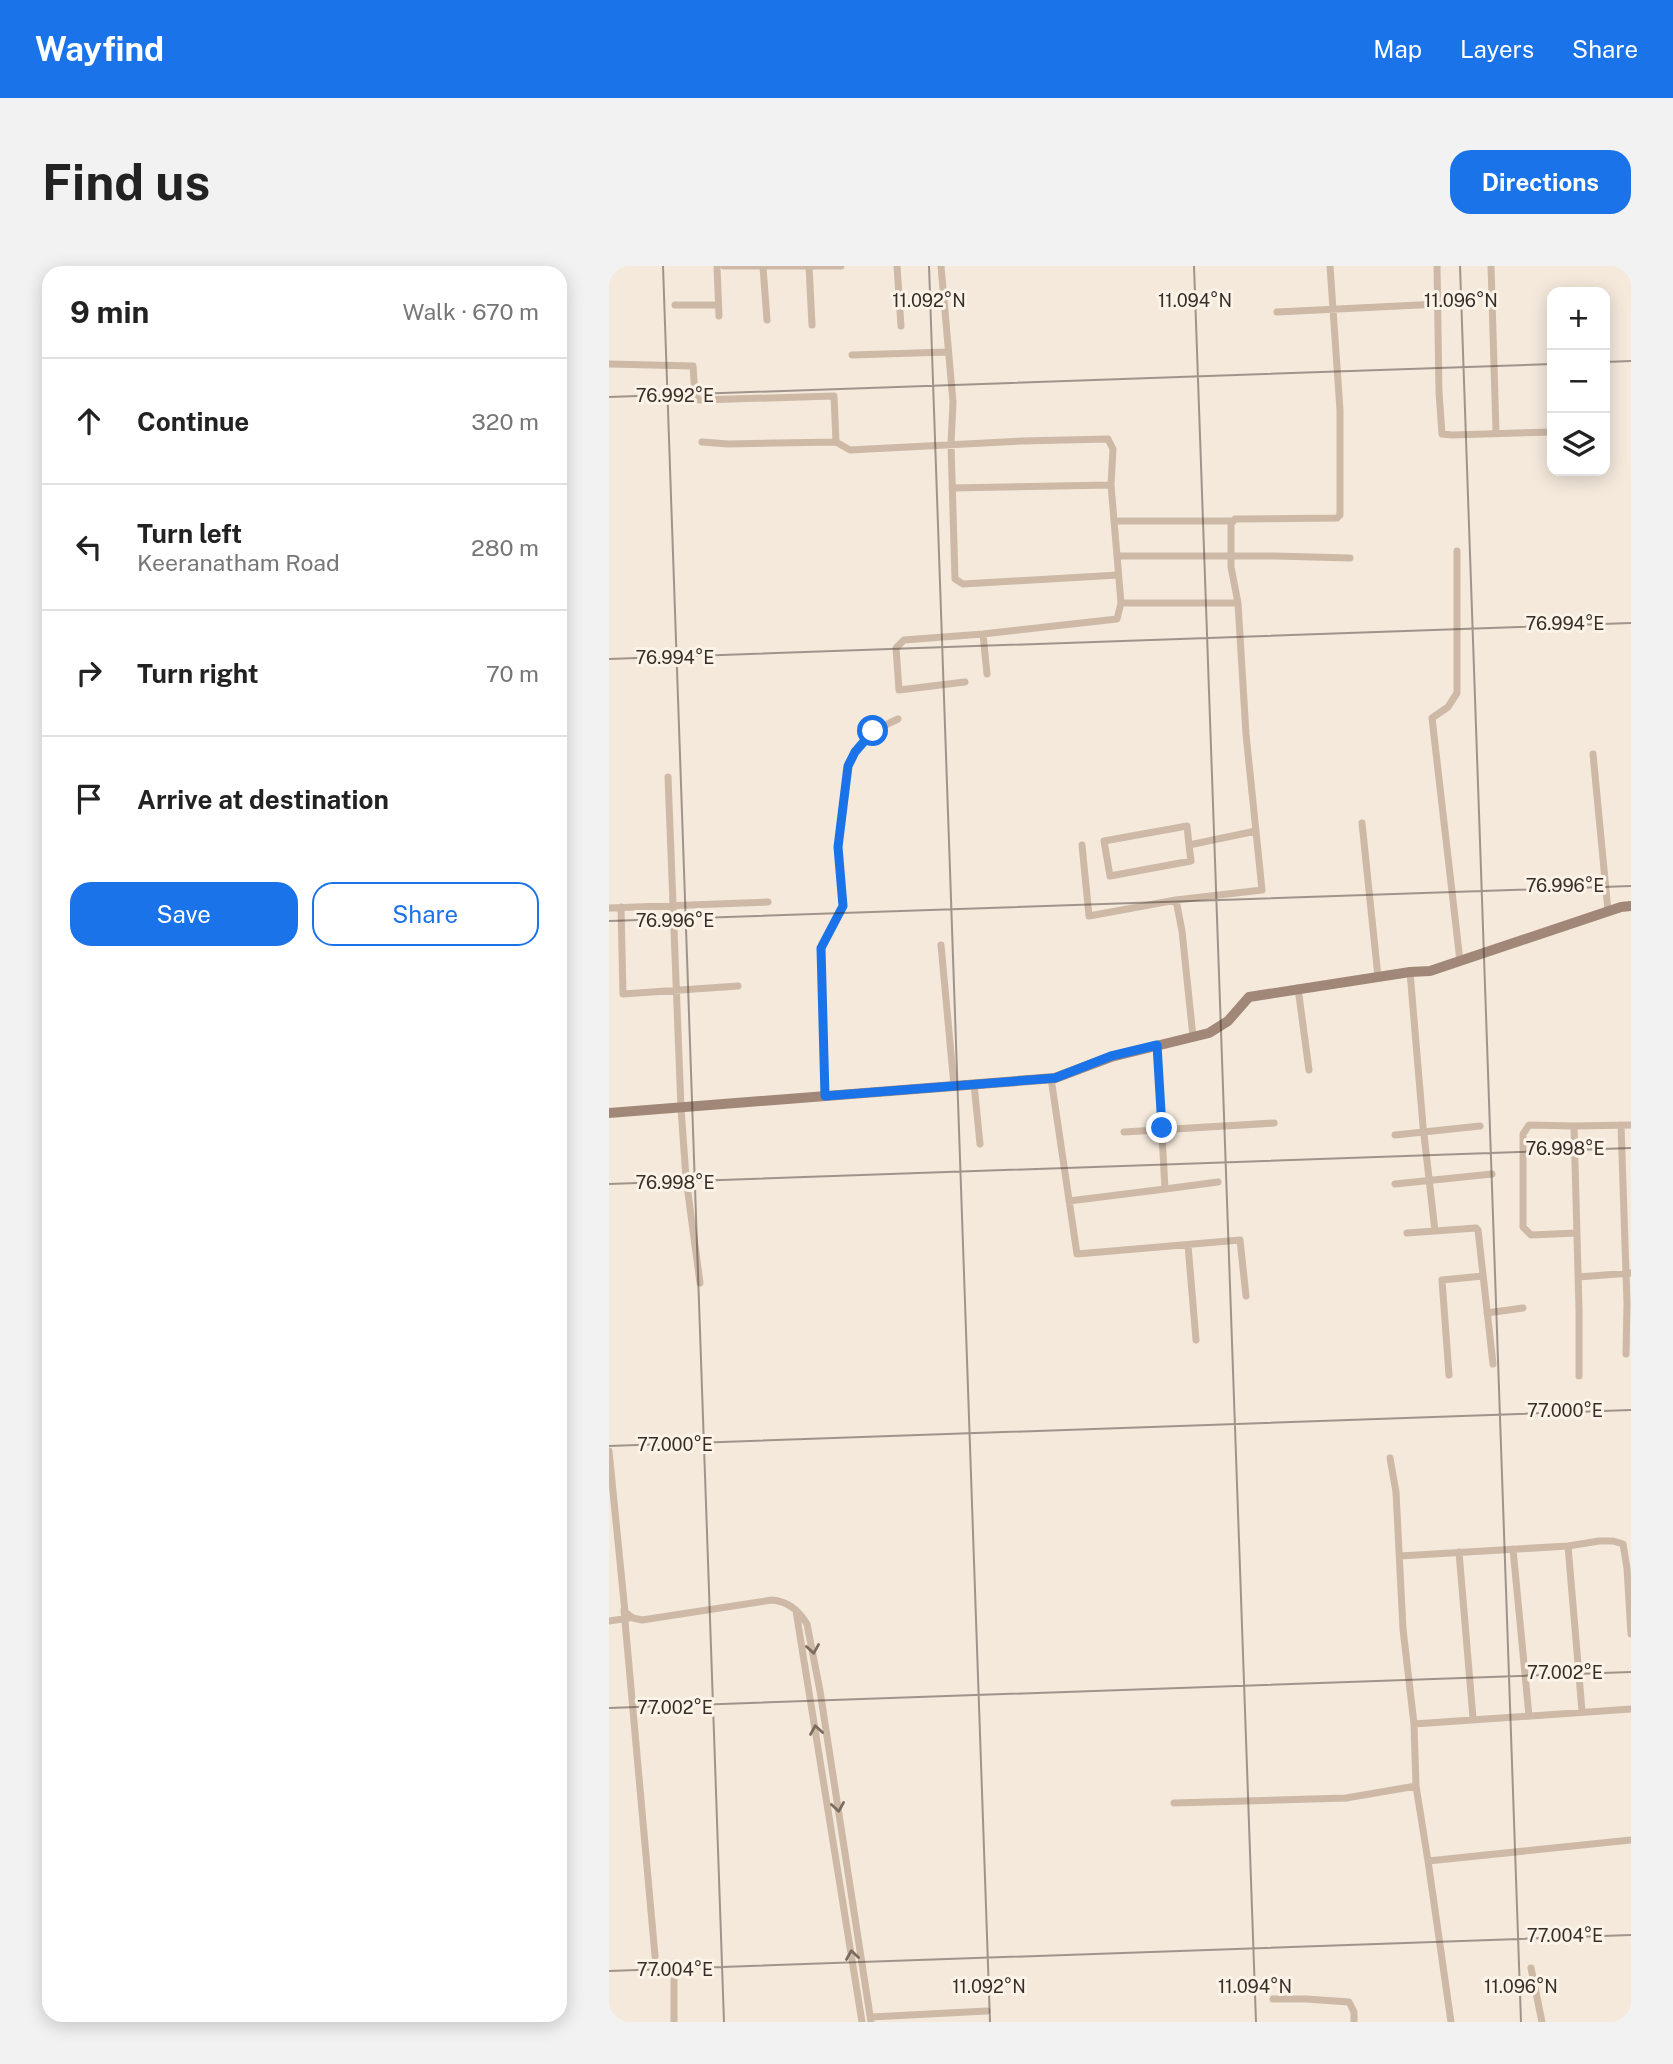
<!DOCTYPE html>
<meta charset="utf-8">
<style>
body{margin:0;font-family:"Public Sans",sans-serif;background:#f2f2f2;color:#222}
.controls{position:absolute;right:21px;top:21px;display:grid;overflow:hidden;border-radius:14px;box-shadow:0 4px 18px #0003}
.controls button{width:63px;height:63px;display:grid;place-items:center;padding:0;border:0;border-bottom:2px solid #e0e0e0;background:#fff;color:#222;font:35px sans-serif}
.stop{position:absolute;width:21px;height:21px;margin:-16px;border:5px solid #1a73e8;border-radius:50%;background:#fff}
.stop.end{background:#1a73e8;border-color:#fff;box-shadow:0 2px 7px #0008}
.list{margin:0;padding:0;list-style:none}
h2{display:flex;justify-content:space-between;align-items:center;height:91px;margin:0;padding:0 28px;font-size:30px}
h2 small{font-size:23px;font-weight:400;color:#767676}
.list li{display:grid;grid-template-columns:46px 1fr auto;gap:21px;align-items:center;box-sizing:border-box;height:126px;padding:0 28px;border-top:2px solid #e0e0e0}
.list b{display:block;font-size:26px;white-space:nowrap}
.list p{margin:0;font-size:23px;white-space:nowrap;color:#767676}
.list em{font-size:23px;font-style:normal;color:#767676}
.actions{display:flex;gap:14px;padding:21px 28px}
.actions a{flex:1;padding:16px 0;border:2px solid #1a73e8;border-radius:21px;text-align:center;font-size:24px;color:#1a73e8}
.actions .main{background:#1a73e8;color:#fff}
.icon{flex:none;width:38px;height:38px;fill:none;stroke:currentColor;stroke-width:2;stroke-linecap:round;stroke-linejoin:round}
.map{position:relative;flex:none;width:1022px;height:1756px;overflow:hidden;border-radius:21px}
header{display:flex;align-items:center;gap:42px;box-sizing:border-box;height:98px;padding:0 35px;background:#1a73e8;color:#fff}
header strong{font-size:33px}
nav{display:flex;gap:38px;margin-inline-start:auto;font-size:24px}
.intro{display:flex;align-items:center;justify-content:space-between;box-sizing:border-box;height:168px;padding:0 42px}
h1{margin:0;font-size:49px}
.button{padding:18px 32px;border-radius:21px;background:#1a73e8;color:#fff;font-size:24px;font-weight:700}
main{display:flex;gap:42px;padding:0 42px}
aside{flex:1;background:#fff;border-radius:21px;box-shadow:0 4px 18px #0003}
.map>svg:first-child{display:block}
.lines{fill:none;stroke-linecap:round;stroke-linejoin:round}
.street{stroke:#cdb9a6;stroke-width:7}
.secondary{stroke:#a18777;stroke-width:10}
.oneway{stroke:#7b6c60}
.route{stroke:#1a73e8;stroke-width:9}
.ticks{fill:none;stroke:#382d27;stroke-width:2;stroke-opacity:0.45}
.ticks-label{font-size:18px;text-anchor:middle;fill:#382d27;stroke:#fbf3e8;stroke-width:6;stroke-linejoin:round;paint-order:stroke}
</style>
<header>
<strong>Wayfind</strong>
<nav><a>Map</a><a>Layers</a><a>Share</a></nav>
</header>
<div class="intro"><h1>Find us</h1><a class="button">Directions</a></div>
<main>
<aside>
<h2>9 min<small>Walk · 670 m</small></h2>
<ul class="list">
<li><svg class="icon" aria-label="ahead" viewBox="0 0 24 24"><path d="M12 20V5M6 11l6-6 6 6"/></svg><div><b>Continue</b></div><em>320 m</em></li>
<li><svg class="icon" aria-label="left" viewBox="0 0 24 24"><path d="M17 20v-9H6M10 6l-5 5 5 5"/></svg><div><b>Turn left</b><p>Keeranatham Road</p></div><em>280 m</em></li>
<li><svg class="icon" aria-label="right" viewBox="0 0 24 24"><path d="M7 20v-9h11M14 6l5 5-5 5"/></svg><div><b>Turn right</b></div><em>70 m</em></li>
<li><svg class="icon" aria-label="arrive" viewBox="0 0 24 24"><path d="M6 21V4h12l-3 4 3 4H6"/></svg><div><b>Arrive at destination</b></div></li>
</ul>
<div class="actions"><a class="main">Save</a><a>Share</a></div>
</aside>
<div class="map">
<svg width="1022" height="1756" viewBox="0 0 1022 1756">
<rect width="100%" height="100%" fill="#f4e9db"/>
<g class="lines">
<path class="street" d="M108 0 110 50
M115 0H232
M200 0 203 59
M288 0 292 60
M332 0 344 136 342 178 346 313 354 318 509 309
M828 0 830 126 833 168 843 169 943 166
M882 0 887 166
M154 1 158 54
M66 39H109
M668 46 830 38
M243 89 339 86
M0 98 84 100 86 129 90 134 225 130 227 176
M93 176 119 178 227 176 241 184 413 175 499 173 504 183 502 219 512 337 508 353 374 368 295 374 287 382 290 424 356 416
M343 222 502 219
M505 255H623
M848 285V427L839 441 823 452 851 695
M508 290H666L741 292
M512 337H629
M374 368 378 408
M984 488 999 645
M59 511 72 842 77 912 91 1017
M753 557 769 711
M473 579 480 650 567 634 653 624 637 468 629 337 622 301V258L626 253 728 252 731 249V144L721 0
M580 579 582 595 501 610 495 575 578 560 580 579 647 565
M567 634 573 665 584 771
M12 641 14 728 129 720
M0 642 159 636
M332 679 345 820
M801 706 814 860 826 965 867 962 869 964 884 1098
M689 722 700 804
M442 812 468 988 631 974 637 1030
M365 818 371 878
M216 830 212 682 234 640 229 581 239 500 246 486 264 465 289 453
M1012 859 1018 1037 1017 1088
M965 860 920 859 914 868V961L922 969 968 967
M515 866 665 857
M786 869 871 860
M786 918 883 908
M556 923 609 916
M460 935 556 923 548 779
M798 967 826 965
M579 979 587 1074
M969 1011 1022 1007
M878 1047 914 1042
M840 1109 833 1014 874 1010
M970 1110V1043L965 860 1022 859
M0 1185 16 1346 24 1352 33 1354 163 1334C178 1335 190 1345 198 1358L211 1425 262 1756
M781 1192 787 1226 794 1363 805 1458 807 1520 819 1595
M959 1280 973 1445
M904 1283 920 1450
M850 1286 864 1452
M791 1290 959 1280 990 1275H1004L1014 1278 1018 1302 1022 1368
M15 1344 46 1690
M187 1345 253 1756
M0 1355 20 1352
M805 1458 1022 1443
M565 1537 737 1532 807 1520
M922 1702 933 1756
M65 1714V1756
M664 1733H697L740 1736 745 1746V1756
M262 1751 378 1745
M842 1756 819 1595 1022 1574"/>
<path class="secondary" d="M0 847 446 812 502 791 600 767 619 755 640 731 801 706 821 705 1012 641 1022 640"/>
</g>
<defs><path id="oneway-chevron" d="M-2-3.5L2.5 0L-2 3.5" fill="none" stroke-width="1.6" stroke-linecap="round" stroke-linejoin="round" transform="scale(1.75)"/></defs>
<g class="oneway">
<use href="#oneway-chevron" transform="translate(204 1383) rotate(81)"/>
<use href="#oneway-chevron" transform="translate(207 1464) rotate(-99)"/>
<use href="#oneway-chevron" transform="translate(229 1541) rotate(81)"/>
<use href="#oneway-chevron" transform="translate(243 1689) rotate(-99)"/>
</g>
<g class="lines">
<path class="route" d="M264 465 246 486 239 500 229 581 234 640 212 682 216 830 446 812 502 790 548 779 553 862"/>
</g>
<path class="ticks" d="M54 0 115 1756M320 0 381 1756M585 0 647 1756M851 0 912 1756M996 96 1022 95M0 131 943 98M0 393 1022 357M0 655 1022 620M0 918 1022 882M0 1180 1022 1144M0 1442 1022 1406M0 1705 1022 1669"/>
<g class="ticks-label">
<text x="320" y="41">11.092°N</text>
<text x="586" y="41">11.094°N</text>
<text x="852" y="41">11.096°N</text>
<text x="66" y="136">76.992°E</text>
<text x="956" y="364">76.994°E</text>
<text x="66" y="398">76.994°E</text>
<text x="956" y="626">76.996°E</text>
<text x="66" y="661">76.996°E</text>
<text x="956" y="889">76.998°E</text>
<text x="66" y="923">76.998°E</text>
<text x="956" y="1151">77.000°E</text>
<text x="66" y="1185">77.000°E</text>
<text x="956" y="1413">77.002°E</text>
<text x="66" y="1448">77.002°E</text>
<text x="956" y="1676">77.004°E</text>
<text x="66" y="1710">77.004°E</text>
<text x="380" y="1727">11.092°N</text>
<text x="646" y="1727">11.094°N</text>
<text x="912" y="1727">11.096°N</text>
</g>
</svg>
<div class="controls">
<button>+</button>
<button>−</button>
<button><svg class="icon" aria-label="layers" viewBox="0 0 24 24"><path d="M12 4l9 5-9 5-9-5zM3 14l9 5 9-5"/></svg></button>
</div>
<div class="stop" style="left:264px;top:465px"></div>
<div class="stop end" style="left:553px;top:862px"></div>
</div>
</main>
